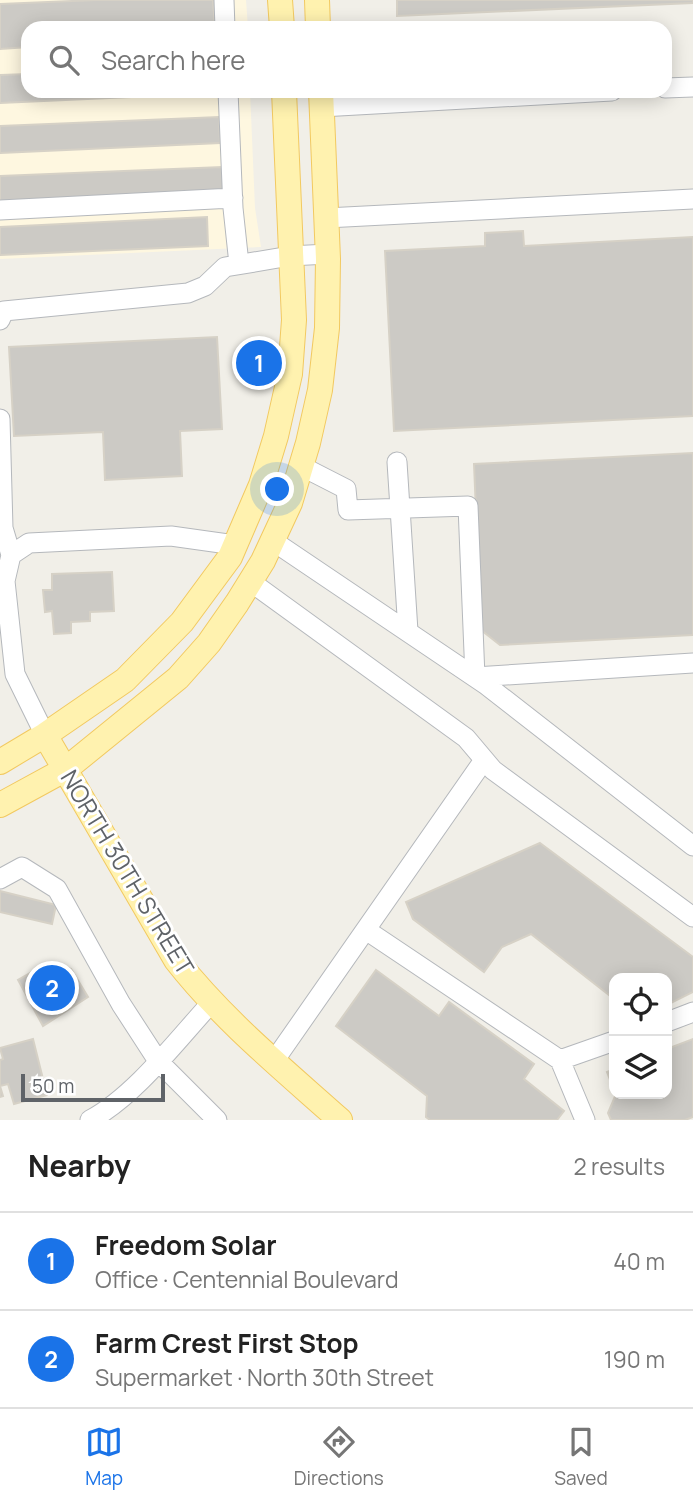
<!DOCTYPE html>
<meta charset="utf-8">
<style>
body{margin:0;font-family:Manrope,sans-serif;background:#f6f6f6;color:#222}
.controls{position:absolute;right:21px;bottom:21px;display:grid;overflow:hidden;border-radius:14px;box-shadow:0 4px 18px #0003}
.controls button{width:63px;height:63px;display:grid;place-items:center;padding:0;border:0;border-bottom:2px solid #e0e0e0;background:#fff;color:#222;font:35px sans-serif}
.scale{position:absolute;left:21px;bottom:18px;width:144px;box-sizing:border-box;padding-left:7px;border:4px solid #5f6368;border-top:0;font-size:19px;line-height:24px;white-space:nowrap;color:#5f6368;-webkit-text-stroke:5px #fff;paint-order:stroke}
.you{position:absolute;left:278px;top:490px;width:24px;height:24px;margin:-18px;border:5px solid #fff;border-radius:50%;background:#1a73e8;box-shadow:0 0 0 10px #1a73e833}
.badge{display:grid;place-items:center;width:46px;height:46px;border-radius:50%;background:#1a73e8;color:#fff;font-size:23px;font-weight:700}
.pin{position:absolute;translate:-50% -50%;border:4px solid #fff;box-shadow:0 2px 7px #0006}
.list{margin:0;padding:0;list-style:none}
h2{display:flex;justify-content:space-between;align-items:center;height:91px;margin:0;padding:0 28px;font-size:30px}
h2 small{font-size:23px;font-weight:400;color:#767676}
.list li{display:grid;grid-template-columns:46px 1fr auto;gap:21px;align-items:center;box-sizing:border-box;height:98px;padding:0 28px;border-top:2px solid #e0e0e0}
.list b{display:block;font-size:26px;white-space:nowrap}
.list p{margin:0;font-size:23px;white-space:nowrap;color:#767676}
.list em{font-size:23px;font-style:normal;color:#767676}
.icon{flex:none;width:38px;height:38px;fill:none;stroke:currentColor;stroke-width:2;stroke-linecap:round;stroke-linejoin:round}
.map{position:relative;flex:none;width:693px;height:1120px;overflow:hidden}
.search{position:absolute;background:#fff;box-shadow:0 4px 18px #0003;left:21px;right:21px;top:21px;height:77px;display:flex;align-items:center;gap:18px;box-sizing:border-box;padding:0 24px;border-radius:21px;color:#767676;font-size:26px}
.sheet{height:287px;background:#fff}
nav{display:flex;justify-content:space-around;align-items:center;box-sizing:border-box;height:98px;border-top:2px solid #e0e0e0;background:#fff;font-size:19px;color:#767676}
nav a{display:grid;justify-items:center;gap:4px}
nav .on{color:#1a73e8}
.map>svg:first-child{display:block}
.commercial{fill:#fef7e0}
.building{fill:#cccac5;stroke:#d6d1c6;stroke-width:2}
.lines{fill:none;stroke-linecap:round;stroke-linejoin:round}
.minor-casing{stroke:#b5b8bc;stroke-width:21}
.major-casing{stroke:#f2c960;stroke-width:26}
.minor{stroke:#fff;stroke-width:19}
.major{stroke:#fff2af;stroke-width:24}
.labels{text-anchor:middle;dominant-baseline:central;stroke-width:6;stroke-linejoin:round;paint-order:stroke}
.street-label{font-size:24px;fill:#5f6368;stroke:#fff}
</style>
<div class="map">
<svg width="693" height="1120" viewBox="0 0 693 1120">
<rect width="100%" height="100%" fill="#f1efe8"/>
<path class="commercial" d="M0 0H246L248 28H28V91H250L255 208 261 247 0 259Z"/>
<path class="building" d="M96 0H213L215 28H28V47L0 49V4Z
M397 0H693V3L397 16Z
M28 74V91H218V93L0 103V75Z
M219 117 220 143 0 153V126Z
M222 167 224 193 0 204V176Z
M207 217 208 246 0 255V227Z
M523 231 524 246 693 237V416L394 431 385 251 485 246V233Z
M217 337 222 429 180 431 182 476 105 480 103 432 14 436 9 347Z
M693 453V635L500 645 481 630 474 464Z
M112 572 114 611 90 612V621L71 622V633L54 634 52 611 45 612 43 590H52V574Z
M540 843 693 957V992L667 1005V978H614V999L531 934 502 947 484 972 413 919 406 902Z
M0 891 56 905 52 924 0 912Z
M46 964 71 969 88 997 43 1026 18 980Z
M376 970 439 1016 449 1002 534 1064 524 1079 564 1111 557 1120H430L426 1117 427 1096 336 1026Z
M33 1039 47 1095 14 1104 8 1084 0 1086 3 1096 0 1097V1060L3 1059 0 1048Z
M693 1039V1117L685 1120H611L608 1113 616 1094H667V1049Z
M614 1069V1090L607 1072Z"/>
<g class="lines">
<g class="minor-casing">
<path id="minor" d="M224 0 225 28
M665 88 693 87
M228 91 233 208 239 264
M321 107 612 91
M0 210 233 198
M326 218 693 199
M0 320 4 311 188 293 205 286 225 267 290 256 328 254
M0 419 3 528 11 555
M397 462 408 631
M301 466 346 489 348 510 468 506 475 677 693 663
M273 541 485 684 693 846
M251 582 466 738 493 770 693 917
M45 735 15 674 5 581 11 555 29 543 171 536 235 545
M0 879 22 867 57 889 121 1004 158 1061 217 1120
M366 930 560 1060 585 1120
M667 1022 693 1012
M560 1060 614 1041
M274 1061 484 760
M90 1120C135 1096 177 1040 212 1002"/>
</g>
<g class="major-casing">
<path id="major" d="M280 0 282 28
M317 0 318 28
M45 735 176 960C223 1020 283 1069 340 1120
M0 762 45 735 125 680 182 622 230 557 261 485 276 436 290 374 294 320 284 91
M0 805 66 769 178 678 209 643 237 603 263 561 290 503 308 443 320 390 327 328 328 259 321 91"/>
</g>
<use href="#minor" class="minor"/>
<use href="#major" class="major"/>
</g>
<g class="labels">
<g class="street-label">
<text transform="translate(128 872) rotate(59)">NORTH 30TH STREET</text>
</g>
</g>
</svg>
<div class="controls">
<button><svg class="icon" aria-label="locate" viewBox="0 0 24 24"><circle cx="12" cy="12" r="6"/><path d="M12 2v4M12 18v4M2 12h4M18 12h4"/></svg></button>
<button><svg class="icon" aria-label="layers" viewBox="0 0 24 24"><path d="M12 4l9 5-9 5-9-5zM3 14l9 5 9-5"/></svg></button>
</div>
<div class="scale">50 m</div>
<div class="you"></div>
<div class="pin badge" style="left:259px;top:363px">1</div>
<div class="pin badge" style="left:52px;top:988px">2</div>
<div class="search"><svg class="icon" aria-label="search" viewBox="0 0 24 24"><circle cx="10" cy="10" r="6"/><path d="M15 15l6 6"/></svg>Search here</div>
</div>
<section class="sheet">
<h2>Nearby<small>2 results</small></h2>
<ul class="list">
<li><span class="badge">1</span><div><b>Freedom Solar</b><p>Office · Centennial Boulevard</p></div><em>40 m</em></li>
<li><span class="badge">2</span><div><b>Farm Crest First Stop</b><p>Supermarket · North 30th Street</p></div><em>190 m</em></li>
</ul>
</section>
<nav>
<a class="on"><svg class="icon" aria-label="map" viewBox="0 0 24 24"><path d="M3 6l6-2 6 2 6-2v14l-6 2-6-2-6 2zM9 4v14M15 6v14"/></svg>Map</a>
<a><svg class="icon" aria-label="directions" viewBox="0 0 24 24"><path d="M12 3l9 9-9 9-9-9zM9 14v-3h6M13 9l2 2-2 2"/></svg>Directions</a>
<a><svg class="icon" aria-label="saved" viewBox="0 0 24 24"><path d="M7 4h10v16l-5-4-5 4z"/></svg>Saved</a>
</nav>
